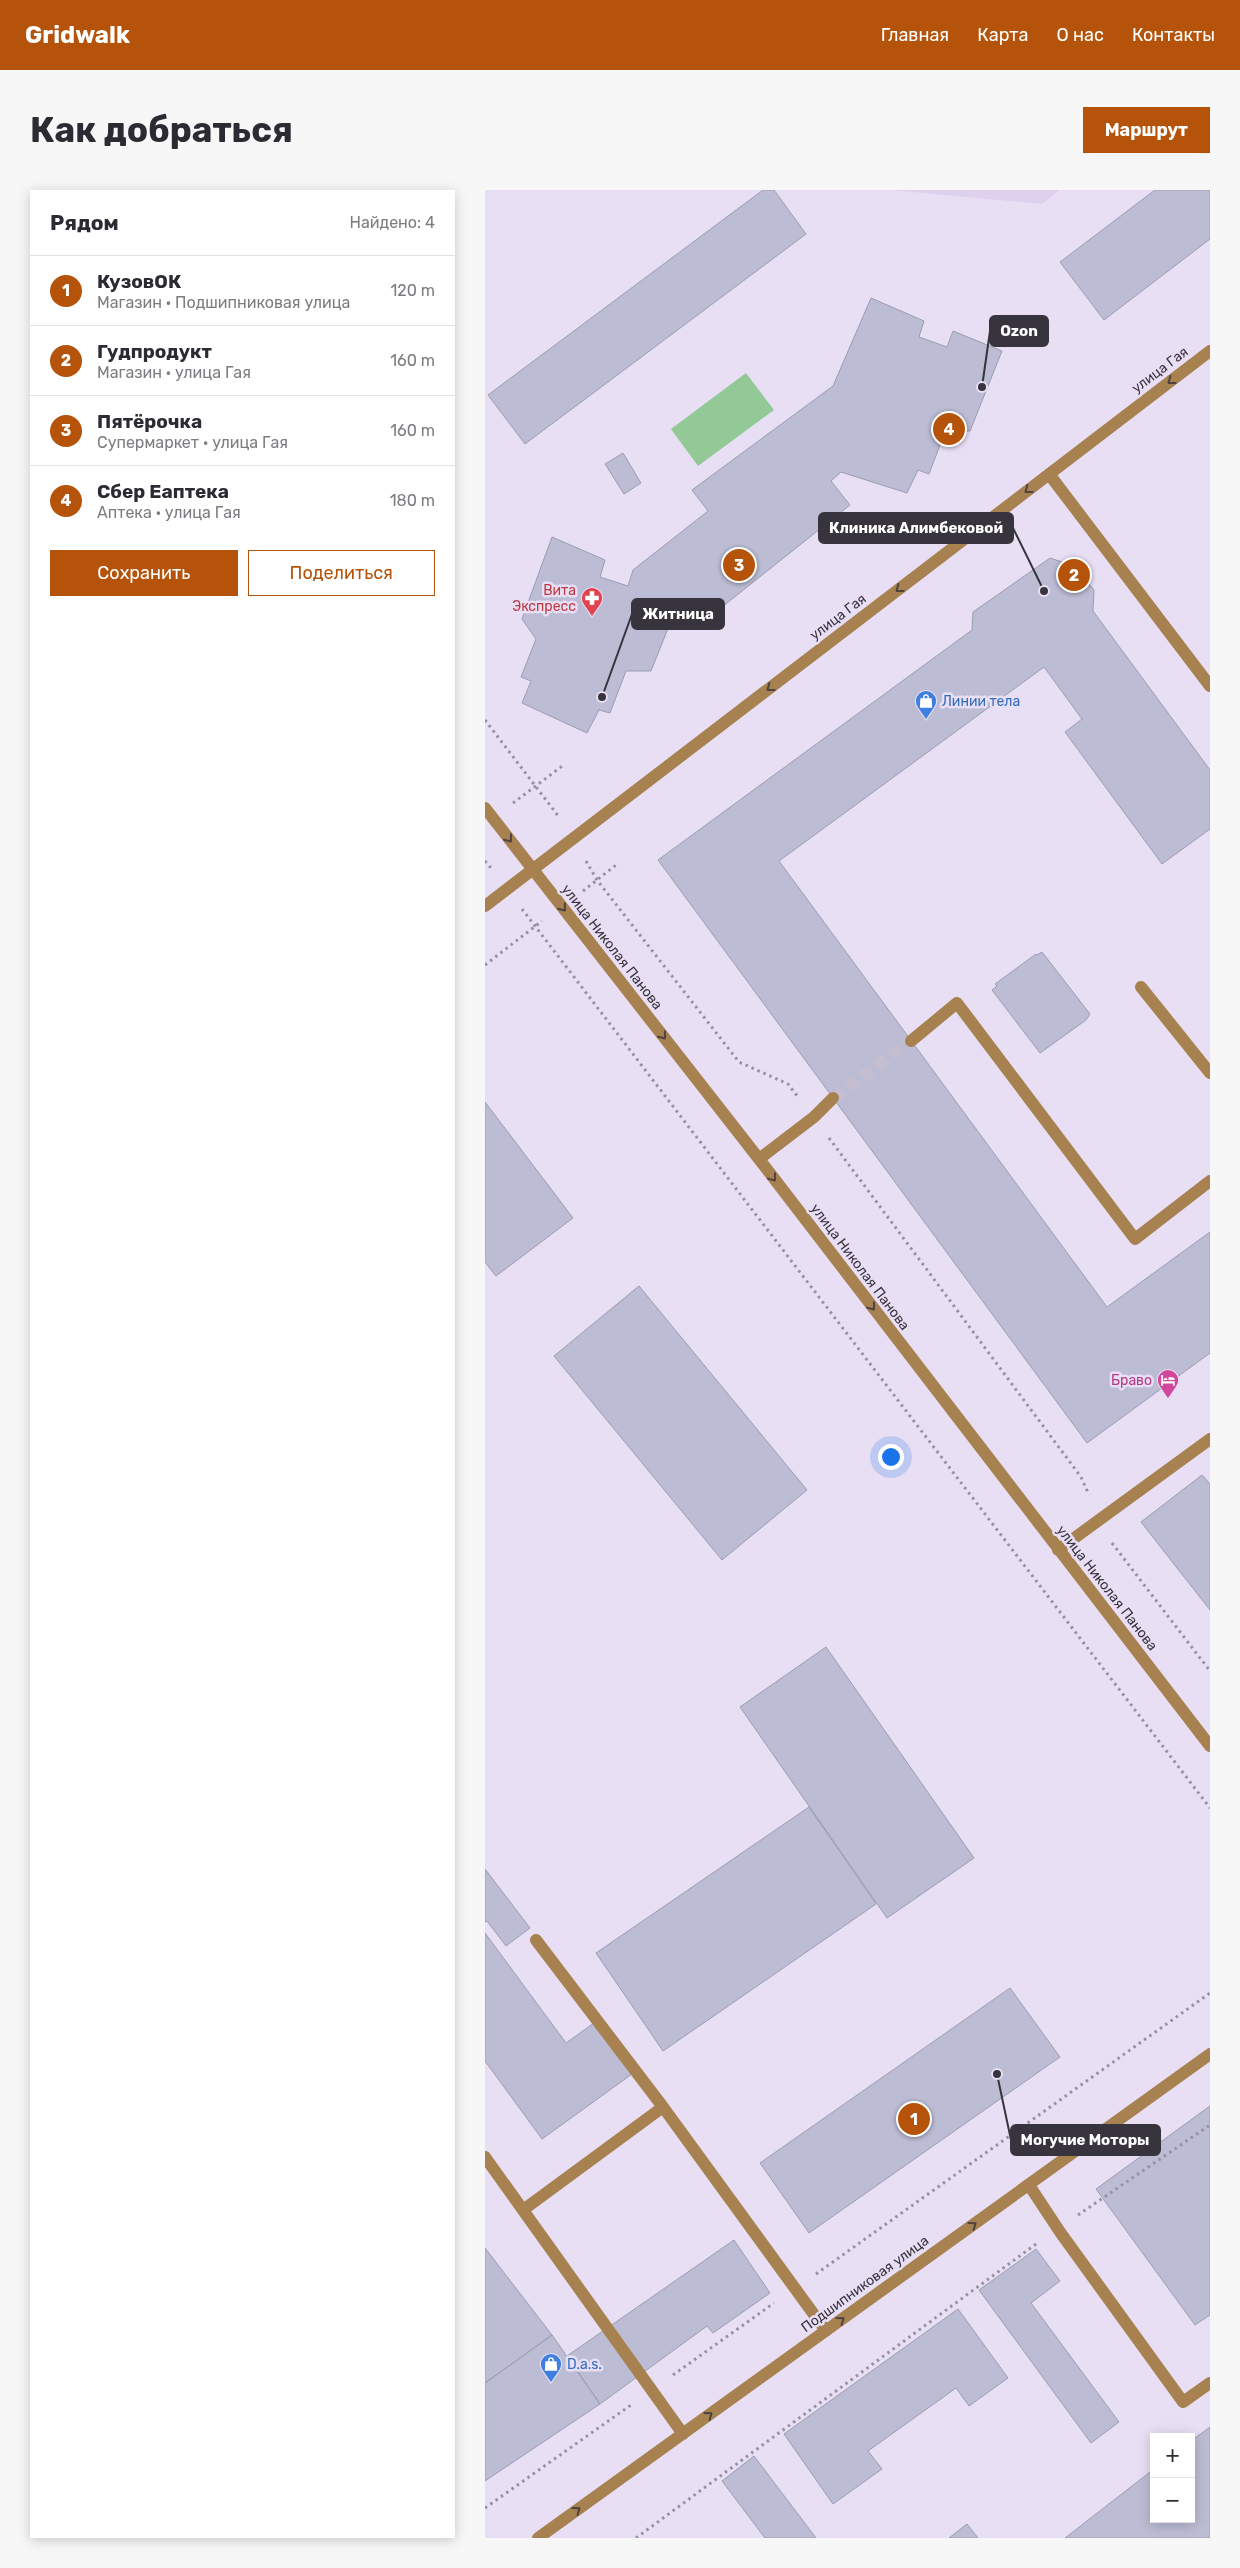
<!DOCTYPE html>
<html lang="ru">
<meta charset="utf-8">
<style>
body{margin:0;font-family:Rubik,sans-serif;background:#f7f7f7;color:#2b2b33}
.controls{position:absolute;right:15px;bottom:15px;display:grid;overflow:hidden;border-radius:0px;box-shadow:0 2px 12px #0003}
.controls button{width:45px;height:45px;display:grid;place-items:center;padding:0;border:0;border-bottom:1px solid #e1e1e2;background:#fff;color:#2b2b33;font:25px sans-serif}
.you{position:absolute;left:405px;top:1266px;width:18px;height:18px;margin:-12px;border:4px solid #fff;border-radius:50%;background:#1a73e8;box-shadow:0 0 0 8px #1a73e833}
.badge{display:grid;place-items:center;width:32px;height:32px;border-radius:50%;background:#b45309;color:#fff;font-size:16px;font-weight:700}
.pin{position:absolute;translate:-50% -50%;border:2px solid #fff;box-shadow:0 1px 5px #0006}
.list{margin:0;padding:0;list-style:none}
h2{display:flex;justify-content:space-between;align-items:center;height:65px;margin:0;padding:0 20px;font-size:21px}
h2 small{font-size:16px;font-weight:400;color:#7c7c81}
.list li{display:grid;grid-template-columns:32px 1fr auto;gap:15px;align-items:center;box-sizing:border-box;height:70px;padding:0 20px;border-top:1px solid #e1e1e2}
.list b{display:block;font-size:19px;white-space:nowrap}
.list p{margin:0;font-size:16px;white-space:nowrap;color:#7c7c81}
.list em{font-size:16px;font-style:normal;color:#7c7c81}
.actions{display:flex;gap:10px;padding:15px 20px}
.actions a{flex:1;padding:11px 0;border:1px solid #b45309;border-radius:0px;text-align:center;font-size:18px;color:#b45309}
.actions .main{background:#b45309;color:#fff}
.map{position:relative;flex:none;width:725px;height:2348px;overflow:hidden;border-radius:0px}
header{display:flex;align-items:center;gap:30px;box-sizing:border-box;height:70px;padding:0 25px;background:#b45309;color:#fff}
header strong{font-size:24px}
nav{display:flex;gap:28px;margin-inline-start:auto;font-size:18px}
.intro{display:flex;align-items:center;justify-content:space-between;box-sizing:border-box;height:120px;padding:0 30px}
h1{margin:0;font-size:35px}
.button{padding:12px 22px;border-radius:0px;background:#b45309;color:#fff;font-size:18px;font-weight:700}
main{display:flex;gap:30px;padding:0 30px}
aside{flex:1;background:#fff;border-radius:0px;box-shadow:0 2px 12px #0003}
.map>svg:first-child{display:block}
.built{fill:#ddd1ee}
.green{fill:#93c897}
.building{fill:#bcbdd4;stroke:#9b9cb1}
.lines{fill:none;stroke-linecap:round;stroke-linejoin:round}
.minor-tunnel{stroke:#c5bdd0;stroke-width:12;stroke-dasharray:12 6;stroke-linecap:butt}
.path{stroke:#9690a0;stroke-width:3;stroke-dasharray:2.5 4;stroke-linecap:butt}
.minor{stroke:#a7814f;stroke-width:12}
.oneway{stroke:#4e4341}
.labels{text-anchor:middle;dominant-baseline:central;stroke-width:5;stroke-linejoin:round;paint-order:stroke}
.street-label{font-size:14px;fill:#38343d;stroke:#e8dff5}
.health-label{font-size:14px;fill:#be3a42;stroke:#e8dff5;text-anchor:end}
.shop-label{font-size:14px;fill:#366cbe;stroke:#e8dff5;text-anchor:start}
.hotel-label{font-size:14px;fill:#b23c85;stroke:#e8dff5;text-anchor:end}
.leader{fill:none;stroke:#38343d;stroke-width:2}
.callout-dot{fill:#38343d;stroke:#e8dff5;stroke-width:2}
.callout{fill:#38343d;stroke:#38343d;stroke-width:2}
.callout-label{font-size:15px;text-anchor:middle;font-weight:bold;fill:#fff}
</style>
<header>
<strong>Gridwalk</strong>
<nav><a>Главная</a><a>Карта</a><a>О нас</a><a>Контакты</a></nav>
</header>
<div class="intro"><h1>Как добраться</h1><a class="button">Маршрут</a></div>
<main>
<aside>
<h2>Рядом<small>Найдено: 4</small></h2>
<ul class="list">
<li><span class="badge">1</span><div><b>КузовОК</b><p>Магазин · Подшипниковая улица</p></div><em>120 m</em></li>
<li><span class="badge">2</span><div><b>Гудпродукт</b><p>Магазин · улица Гая</p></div><em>160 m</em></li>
<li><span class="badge">3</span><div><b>Пятёрочка</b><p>Супермаркет · улица Гая</p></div><em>160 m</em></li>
<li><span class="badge">4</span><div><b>Сбер Еаптека</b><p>Аптека · улица Гая</p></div><em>180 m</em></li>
</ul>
<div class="actions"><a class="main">Сохранить</a><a>Поделиться</a></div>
</aside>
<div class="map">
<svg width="725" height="2348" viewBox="0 0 725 2348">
<rect width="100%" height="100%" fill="#e8dff5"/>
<path class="built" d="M406 0H575L557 14Z"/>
<path class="green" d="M261 183 289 220 213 276 186 239Z"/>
<path class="building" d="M278 0H289L321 44 40 254 3 205Z
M670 0H725V49L619 130 575 72Z
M386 108 439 131 434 147 462 157 468 141 517 161 485 241 460 242 444 284 433 280 422 303 356 282 346 291 365 315 212 437 192 416 166 481H141L125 523 114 520 102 543 37 513 46 491 36 487 51 449 37 429 67 347 120 370 115 387 143 396 148 380 223 321 207 300 348 196Z
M138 263 156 293 139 304 120 274Z
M565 368 589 376 609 400 608 421 725 580V639L677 674 580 542 597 529 559 477 294 671 622 1117 725 1042V1163L602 1253 173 670 487 440 488 422Z
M557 762 605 824 601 830 555 863 507 800 512 796 510 794 551 764 552 765Z
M0 912 88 1028 11 1086 0 1072Z
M154 1096 322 1300 237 1370 69 1166Z
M717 1285 725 1294V1420L656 1332Z
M341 1457 489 1668 402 1728 255 1517Z
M324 1617 391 1714 178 1861 111 1763Z
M0 1679 45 1738 21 1756 2 1731 0 1732Z
M0 1743 81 1853 109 1833 147 1884 57 1949 0 1871Z
M525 1798 575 1867 324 2043 275 1973Z
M725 1916V2125L710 2135 611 1999Z
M249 2050 285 2103 228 2143 222 2136 115 2214 82 2166Z
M0 2058 67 2145 0 2193Z
M551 2059 575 2091 546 2113 634 2232 606 2253 494 2100Z
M473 2119 523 2188 484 2216 471 2198 383 2261 397 2279 348 2314 299 2244Z
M67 2145 115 2214 0 2291V2193Z
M725 2237V2348H580L669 2279V2329H706V2251Z
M269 2266 331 2348H280L237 2291Z
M482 2334 493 2348H464Z"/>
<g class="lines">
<path class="minor-tunnel" d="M348 908 426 851"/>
<path class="path" d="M0 530 74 627
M28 613 80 574
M0 671 6 678
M101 671 112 690 254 872 303 894 313 907
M98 701 131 675
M37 719 725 1618
M0 775 57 731
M344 948 596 1287 604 1305
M627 1353 725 1481
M593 2025 725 1935
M331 2084 725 1803
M188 2185 289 2113
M0 2318 146 2215
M151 2348 551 2054"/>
<path class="minor" d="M564 284 725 496
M0 618 274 969 725 1556
M0 716 725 161
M656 797 725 883
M426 851 472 813 650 1049 725 991
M274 969 329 927 348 908
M573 1360 725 1249
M51 1750 178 1917
M0 1967 198 2244
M544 1995 575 2042 698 2212 725 2193
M38 2020 178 1917 341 2141
M53 2348 725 1864"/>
</g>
<defs><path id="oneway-chevron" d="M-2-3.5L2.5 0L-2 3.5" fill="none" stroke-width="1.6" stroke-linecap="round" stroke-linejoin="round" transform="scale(1.25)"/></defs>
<g class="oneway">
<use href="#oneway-chevron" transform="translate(686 191) rotate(143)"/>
<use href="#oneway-chevron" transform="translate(543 300) rotate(143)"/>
<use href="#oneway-chevron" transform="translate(414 399) rotate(143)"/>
<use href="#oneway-chevron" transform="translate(285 498) rotate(143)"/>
<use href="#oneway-chevron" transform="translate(24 649) rotate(52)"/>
<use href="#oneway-chevron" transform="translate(78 718) rotate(52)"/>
<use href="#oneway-chevron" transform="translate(178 846) rotate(52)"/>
<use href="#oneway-chevron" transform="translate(288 988) rotate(53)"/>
<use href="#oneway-chevron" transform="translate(387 1117) rotate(53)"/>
<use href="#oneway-chevron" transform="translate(488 2035) rotate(-36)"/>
<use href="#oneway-chevron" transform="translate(356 2130) rotate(-36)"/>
<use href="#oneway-chevron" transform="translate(224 2225) rotate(-36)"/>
<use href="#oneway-chevron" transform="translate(92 2320) rotate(-36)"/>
</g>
<defs>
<g id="pharmacy-pin" transform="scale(1.125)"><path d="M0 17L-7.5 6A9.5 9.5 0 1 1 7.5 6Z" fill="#e0444e" stroke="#e8dff5"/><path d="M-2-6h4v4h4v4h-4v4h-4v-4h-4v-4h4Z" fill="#fff"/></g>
<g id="shop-pin" transform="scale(1.125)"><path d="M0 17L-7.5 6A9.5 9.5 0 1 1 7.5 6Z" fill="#3f7fe0" stroke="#e8dff5"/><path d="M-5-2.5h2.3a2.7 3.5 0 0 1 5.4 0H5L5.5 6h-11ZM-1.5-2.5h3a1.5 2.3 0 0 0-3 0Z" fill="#fff"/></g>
<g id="hotel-pin" transform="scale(1.125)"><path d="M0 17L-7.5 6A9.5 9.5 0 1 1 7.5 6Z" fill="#d1479c" stroke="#e8dff5"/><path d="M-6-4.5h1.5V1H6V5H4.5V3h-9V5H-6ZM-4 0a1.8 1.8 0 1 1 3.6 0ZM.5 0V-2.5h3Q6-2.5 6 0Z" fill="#fff"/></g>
</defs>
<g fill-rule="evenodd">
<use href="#pharmacy-pin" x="107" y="408"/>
<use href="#shop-pin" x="441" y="511"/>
<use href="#hotel-pin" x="683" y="1190"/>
<use href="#shop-pin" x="66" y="2174"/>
</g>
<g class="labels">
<g class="street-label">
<text transform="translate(675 180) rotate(-37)">улица Гая</text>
<text transform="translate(353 427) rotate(-37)">улица Гая</text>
<text transform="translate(127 757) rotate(52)">улица Николая Панова</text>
<text transform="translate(375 1077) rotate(53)">улица Николая Панова</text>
<text transform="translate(622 1398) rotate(52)">улица Николая Панова</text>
<text transform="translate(380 2094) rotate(-36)">Подшипниковая улица</text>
</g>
<g class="health-label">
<text x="91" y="400">Вита<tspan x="91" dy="16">Экспресс</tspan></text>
</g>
<g class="shop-label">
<text x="457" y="511">Линии тела</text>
<text x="82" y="2174">D.a.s.</text>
</g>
<g class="hotel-label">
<text x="667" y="1190">Браво</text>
</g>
</g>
<path class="leader" d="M497 197L505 141M559 401L528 338M117 507L147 424M512 1884L526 1950"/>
<g class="callout-dot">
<circle cx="497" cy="197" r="5"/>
<circle cx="559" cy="401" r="5"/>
<circle cx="117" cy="507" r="5"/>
<circle cx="512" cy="1884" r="5"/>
</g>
<g class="callout">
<rect x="505" y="126" width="58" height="30" rx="5"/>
<rect x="334" y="323" width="194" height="30" rx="5"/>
<rect x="147" y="409" width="92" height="30" rx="5"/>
<rect x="526" y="1935" width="149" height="30" rx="5"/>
</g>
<g class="callout-label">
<text x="534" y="146">Ozon</text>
<text x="431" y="343">Клиника Алимбековой</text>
<text x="193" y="429">Житница</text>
<text x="600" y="1955">Могучие Моторы</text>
</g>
</svg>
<div class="controls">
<button>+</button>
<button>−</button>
</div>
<div class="you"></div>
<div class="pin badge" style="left:429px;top:1929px">1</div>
<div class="pin badge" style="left:589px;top:385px">2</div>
<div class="pin badge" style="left:254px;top:375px">3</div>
<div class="pin badge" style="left:464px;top:239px">4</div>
</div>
</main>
